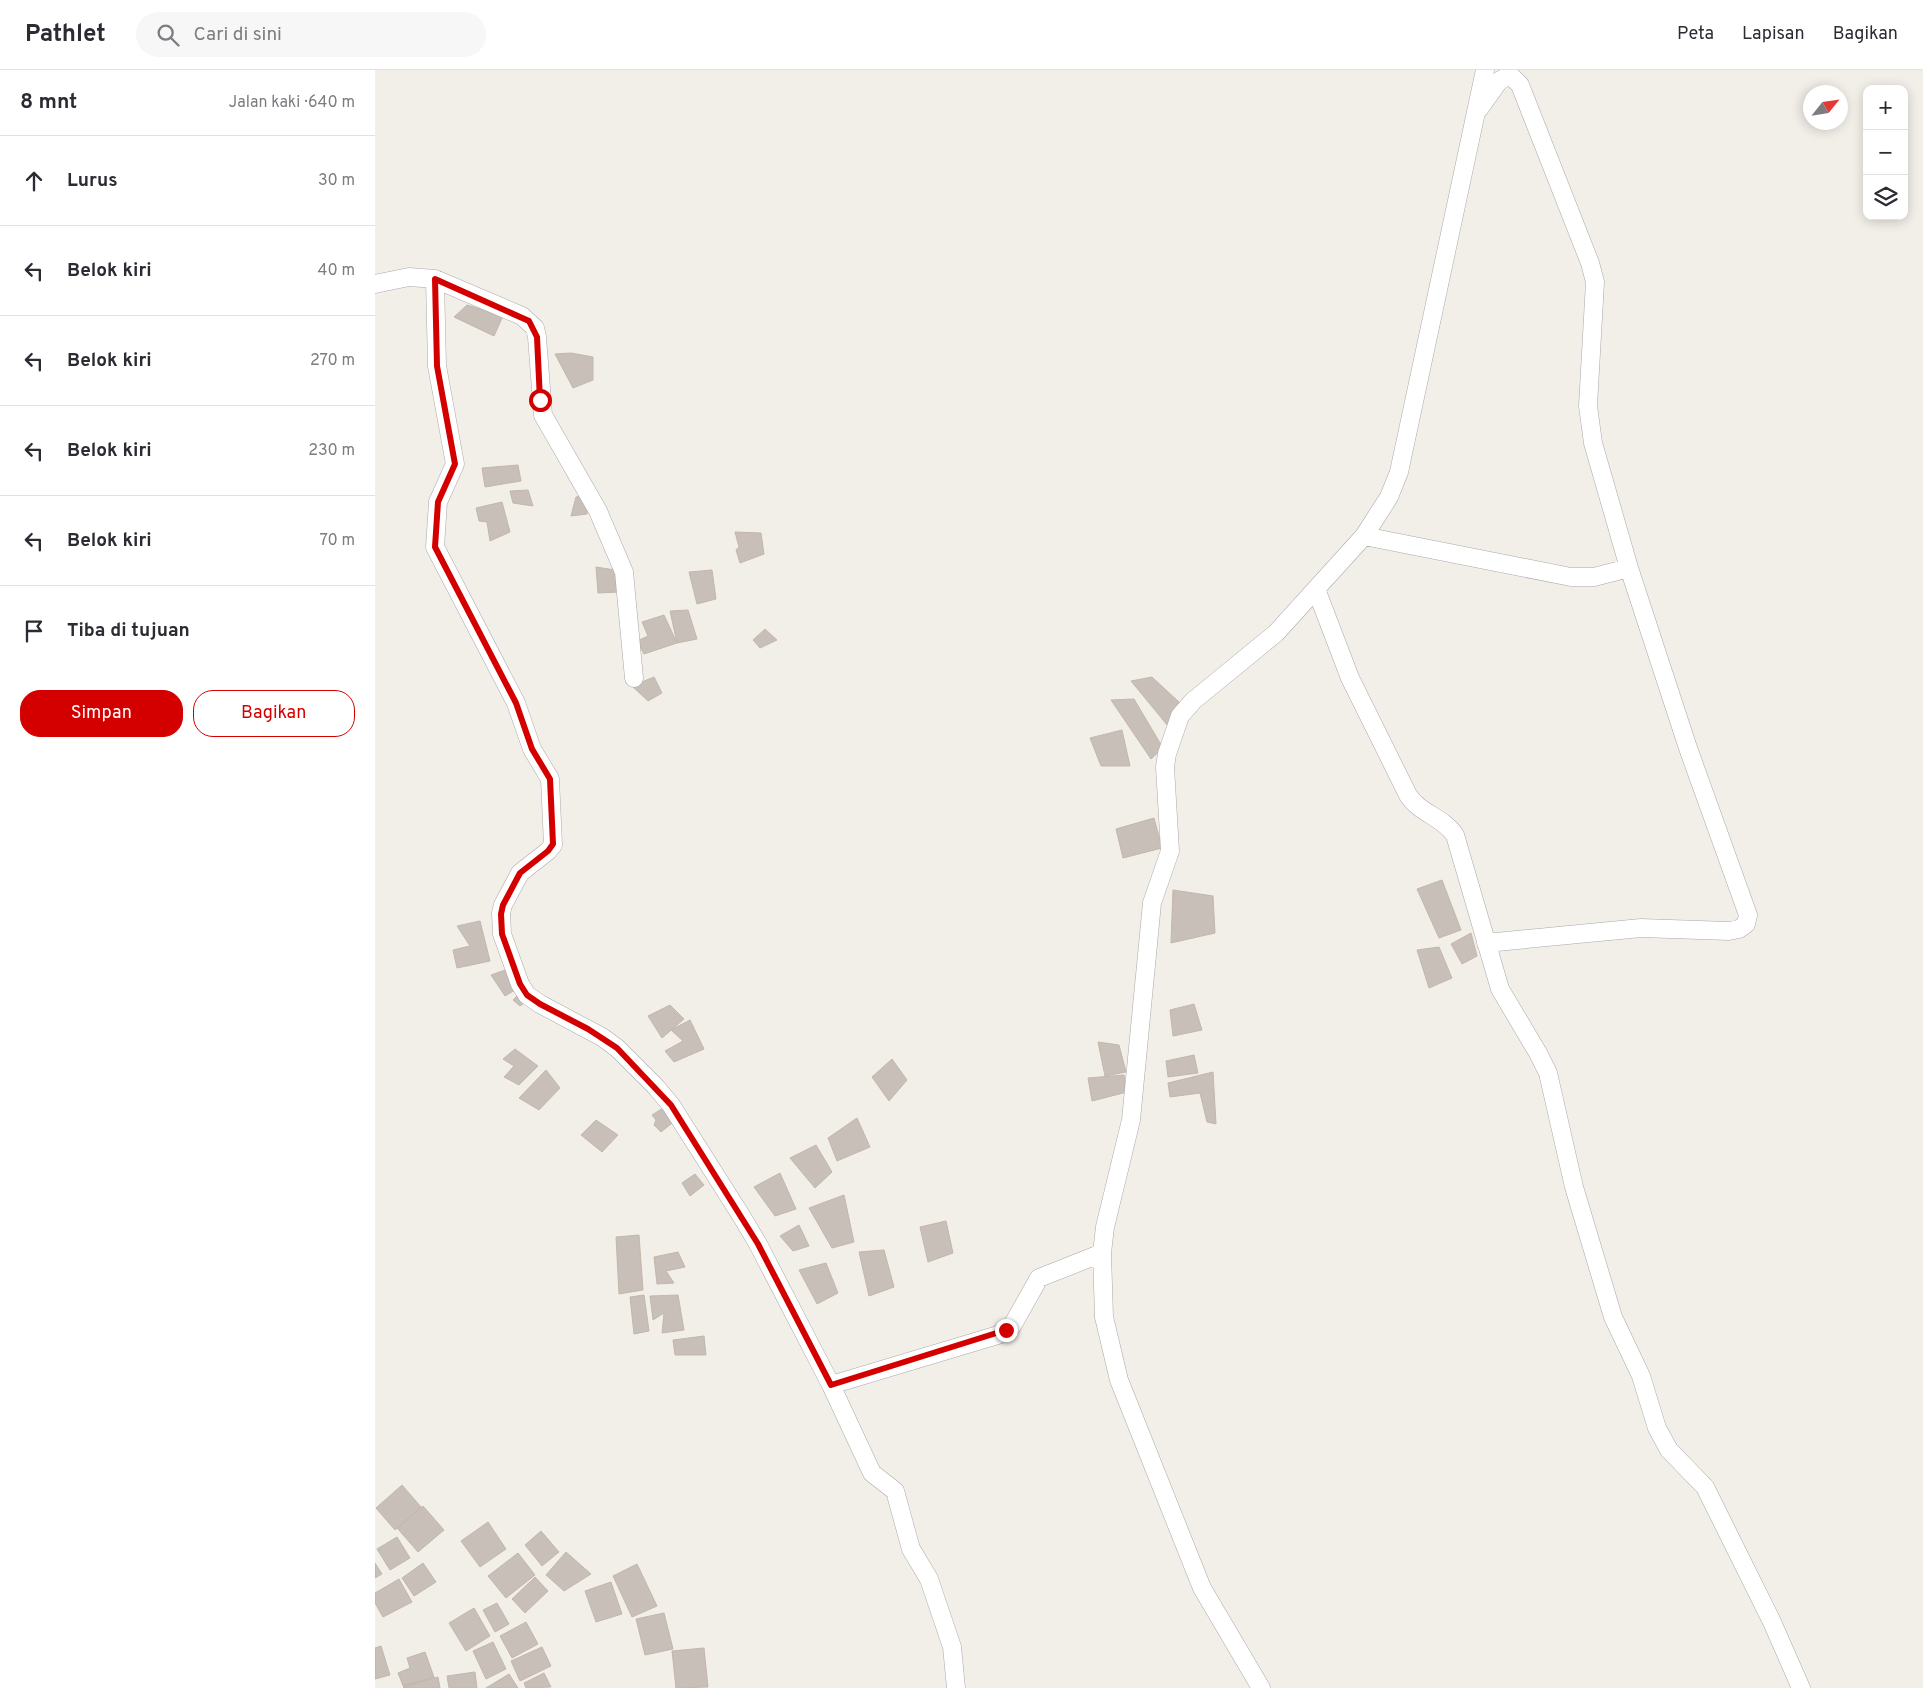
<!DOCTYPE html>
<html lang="id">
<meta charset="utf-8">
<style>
body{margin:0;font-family:Overpass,sans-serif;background:#f7f7f7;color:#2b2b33}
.controls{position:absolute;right:15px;top:15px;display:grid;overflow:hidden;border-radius:10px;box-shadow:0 2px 12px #0003}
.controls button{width:45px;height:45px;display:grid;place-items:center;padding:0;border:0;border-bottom:1px solid #e1e1e2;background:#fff;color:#2b2b33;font:25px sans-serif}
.compass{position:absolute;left:1428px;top:15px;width:45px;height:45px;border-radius:50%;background:#fff;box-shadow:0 2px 12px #0003;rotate:60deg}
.stop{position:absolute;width:15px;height:15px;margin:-11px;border:4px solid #d40000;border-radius:50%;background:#fff}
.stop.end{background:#d40000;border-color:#fff;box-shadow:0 1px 5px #0008}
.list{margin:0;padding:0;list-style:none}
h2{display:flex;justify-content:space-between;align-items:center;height:65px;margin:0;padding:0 20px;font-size:21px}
h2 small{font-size:16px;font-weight:400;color:#7c7c81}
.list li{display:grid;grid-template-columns:32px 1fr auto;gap:15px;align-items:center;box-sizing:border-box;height:90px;padding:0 20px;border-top:1px solid #e1e1e2}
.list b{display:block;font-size:19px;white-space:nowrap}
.list em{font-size:16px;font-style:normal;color:#7c7c81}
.actions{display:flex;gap:10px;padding:15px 20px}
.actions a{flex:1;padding:11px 0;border:1px solid #d40000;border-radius:20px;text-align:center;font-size:18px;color:#d40000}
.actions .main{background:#d40000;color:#fff}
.icon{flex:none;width:28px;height:28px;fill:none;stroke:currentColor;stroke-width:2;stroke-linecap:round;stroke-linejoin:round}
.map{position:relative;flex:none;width:1548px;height:1618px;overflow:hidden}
header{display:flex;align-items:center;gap:30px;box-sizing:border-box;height:70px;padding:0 25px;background:#fff;border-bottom:1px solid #e1e1e2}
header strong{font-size:24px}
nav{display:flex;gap:28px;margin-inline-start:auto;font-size:18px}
.search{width:350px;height:45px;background:#f7f7f7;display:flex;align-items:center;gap:12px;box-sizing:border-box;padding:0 18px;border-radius:28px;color:#7c7c81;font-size:19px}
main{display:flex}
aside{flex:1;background:#fff}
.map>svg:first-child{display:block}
.building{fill:#c7bfb8;stroke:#c4b6ab}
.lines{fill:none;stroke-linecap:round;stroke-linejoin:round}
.minor-casing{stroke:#a9a9a9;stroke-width:19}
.minor{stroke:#fff;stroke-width:18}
.route{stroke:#d40000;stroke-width:6}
</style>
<header>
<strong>Pathlet</strong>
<div class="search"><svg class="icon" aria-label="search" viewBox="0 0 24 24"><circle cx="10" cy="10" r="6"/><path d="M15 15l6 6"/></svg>Cari di sini</div>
<nav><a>Peta</a><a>Lapisan</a><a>Bagikan</a></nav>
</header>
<main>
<aside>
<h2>8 mnt<small>Jalan kaki · 640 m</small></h2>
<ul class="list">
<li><svg class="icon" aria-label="ahead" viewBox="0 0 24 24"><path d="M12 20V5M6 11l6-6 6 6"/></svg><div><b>Lurus</b></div><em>30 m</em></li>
<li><svg class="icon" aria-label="left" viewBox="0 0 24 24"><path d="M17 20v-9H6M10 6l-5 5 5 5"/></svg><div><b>Belok kiri</b></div><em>40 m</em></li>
<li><svg class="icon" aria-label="left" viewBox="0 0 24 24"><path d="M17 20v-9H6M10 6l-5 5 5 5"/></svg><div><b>Belok kiri</b></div><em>270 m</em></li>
<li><svg class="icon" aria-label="left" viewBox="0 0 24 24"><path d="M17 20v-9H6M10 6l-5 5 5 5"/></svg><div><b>Belok kiri</b></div><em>230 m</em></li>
<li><svg class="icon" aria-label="left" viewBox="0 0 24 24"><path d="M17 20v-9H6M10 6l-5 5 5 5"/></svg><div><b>Belok kiri</b></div><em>70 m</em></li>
<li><svg class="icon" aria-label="arrive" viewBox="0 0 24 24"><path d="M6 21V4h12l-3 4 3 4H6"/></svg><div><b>Tiba di tujuan</b></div></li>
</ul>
<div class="actions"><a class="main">Simpan</a><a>Bagikan</a></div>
</aside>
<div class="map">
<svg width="1548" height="1618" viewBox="0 0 1548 1618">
<rect width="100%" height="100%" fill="#f2efe9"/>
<path class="building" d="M92 235 128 246 119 266 79 247Z
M196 283 218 287V310L198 318 180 284Z
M143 395 146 411 110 417 107 398Z
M153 420 158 436 138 433 135 421Z
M214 425 212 444 196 446 201 427Z
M127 432 135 462 115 471 112 452 104 451 101 438Z
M360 462 386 463 389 484 365 493 361 480 364 477Z
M221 497 240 500 244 522 223 523Z
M337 500 341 529 322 534 314 502Z
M313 540 322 569 302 573 295 541Z
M289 545 302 573 269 584 262 571 273 566 267 552Z
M390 559 402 570 385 578 378 570Z
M279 607 287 623 273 631 257 616Z
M777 607 804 632 793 656 756 611Z
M759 629 788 678 776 689 736 630Z
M747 660 755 696H726L715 668Z
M779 748 787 778 748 788 741 759Z
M1067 810 1086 860 1064 868 1042 819Z
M798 820 838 826 840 863 796 873Z
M105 851 115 891 82 898 78 880 95 876 82 856Z
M1096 863 1102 886 1087 894 1076 874Z
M1064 877 1077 908 1054 918 1042 880Z
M133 899 153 930 145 936 138 930 143 925 140 920 130 926 116 905Z
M819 934 827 960 798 966 795 940Z
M295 935 309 949 287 968 273 946Z
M315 950 329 979 299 992 290 981 308 971 296 960Z
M723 972 744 975 751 1002 730 1006Z
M140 979 163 996 144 1015 129 1007 139 996 128 989Z
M819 985 823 1003 793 1007 791 991Z
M517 989 532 1010 514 1031 497 1007Z
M171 1000 185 1018 164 1040 144 1028Z
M838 1002 841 1054 832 1052 825 1023 795 1027 793 1013Z
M749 1005 752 1022 717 1031 713 1008Z
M293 1035 302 1049 286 1062 279 1055 281 1050 277 1045Z
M482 1048 495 1077 462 1091 453 1068Z
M221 1050 243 1065 227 1082 206 1065Z
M441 1075 457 1102 440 1118 415 1088Z
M405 1103 421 1139 400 1146 379 1117Z
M320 1104 329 1115 315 1126 307 1113Z
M469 1125 479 1172 457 1178 434 1138Z
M571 1151 578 1183 553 1192 545 1157Z
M424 1155 434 1176 418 1181 405 1166Z
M264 1165 268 1220 244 1224 241 1167Z
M509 1180 519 1217 494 1226 484 1182Z
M303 1182 310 1197 291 1201 299 1213 282 1214 279 1187Z
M451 1193 463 1223 442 1234 424 1200Z
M269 1225 274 1261 259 1264 255 1227Z
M303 1225 309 1260 287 1263 289 1243 278 1250 275 1226Z
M329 1266 331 1285H300L298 1270Z
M27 1415 46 1437 20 1460 1 1438Z
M48 1436 69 1460 43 1482 22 1458Z
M113 1452 131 1479 105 1497 86 1471Z
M166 1461 184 1482 167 1496 150 1475Z
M22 1467 35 1488 15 1500 2 1479Z
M191 1482 216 1504 189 1521 171 1505Z
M143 1483 160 1505 131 1528 113 1506Z
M0 1493 7 1504 0 1508Z
M48 1493 61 1512 39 1526 27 1508Z
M262 1494 282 1536 257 1547 238 1506Z
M160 1507 173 1521 150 1543 137 1529Z
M24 1509 37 1532 8 1547 0 1533V1523Z
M236 1512 247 1544 221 1552 210 1521Z
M122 1533 134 1554 120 1562 108 1540Z
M99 1538 115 1566 91 1581 74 1553Z
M289 1543 298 1579 270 1585 261 1549Z
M151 1552 163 1574 137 1588 125 1566Z
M118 1572 131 1599 111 1609 98 1581Z
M6 1576 15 1605 0 1609V1578Z
M167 1577 176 1596 145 1611 136 1591Z
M329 1578 333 1617 301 1618 297 1581Z
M50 1582 59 1607 29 1618 23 1603 35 1598 32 1588Z
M100 1602 102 1618H74L72 1606Z
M169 1603 176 1617 151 1618 149 1613Z
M134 1604 143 1618H111Z
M63 1607 65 1618H29V1615Z"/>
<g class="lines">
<g class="minor-casing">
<path id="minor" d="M1104 39 1124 11 1135 5 1145 15 1215 193 1220 212 1213 336 1218 373 1254 498 1313 678 1373 845 1371 854 1364 859 1354 861 1266 858 1111 873
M60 209 147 246 160 258 162 267 168 345 223 441 249 502 259 608
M0 214 34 207 60 209 62 296 80 394 63 432 60 477 141 633 157 679 175 709 178 775 173 781 145 803 128 835 126 843 127 864 145 914 152 925 165 934 227 967 242 978 281 1017 296 1035 367 1147 383 1174 456 1315 497 1403 520 1421 536 1479 554 1509 577 1577 581 1618
M989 466 1196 507H1219L1254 498
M941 519 975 608 1033 725C1044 743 1068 747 1080 765L1125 919 1163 983 1173 1003 1199 1117 1238 1247 1266 1306 1282 1358 1294 1380 1330 1417 1397 1552 1426 1618
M456 1315 623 1265 637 1256 664 1208 727 1183
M886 1618 827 1518 744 1310 729 1247 727 1183 730 1157 756 1050 777 833 795 781 790 697 792 684 805 646 818 631 901 563 989 466 1014 427 1024 402 1110 0"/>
</g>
<use href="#minor" class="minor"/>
</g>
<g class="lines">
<path class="route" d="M165 330 162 267 154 251 60 209 62 296 80 394 63 432 60 477 141 633 157 679 175 709 178 774 173 781 145 803 128 835 126 844 127 864 145 914 152 925 165 934 213 959 242 978 296 1035 383 1174 456 1315 631 1260"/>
</g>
</svg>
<div class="controls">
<button>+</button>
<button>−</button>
<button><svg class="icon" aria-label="layers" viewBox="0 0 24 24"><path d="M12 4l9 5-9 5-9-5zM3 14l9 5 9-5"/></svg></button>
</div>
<svg class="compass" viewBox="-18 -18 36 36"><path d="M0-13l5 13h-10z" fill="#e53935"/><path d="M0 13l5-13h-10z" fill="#7c7c81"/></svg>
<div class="stop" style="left:165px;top:330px"></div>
<div class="stop end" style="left:631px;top:1260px"></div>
</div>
</main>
